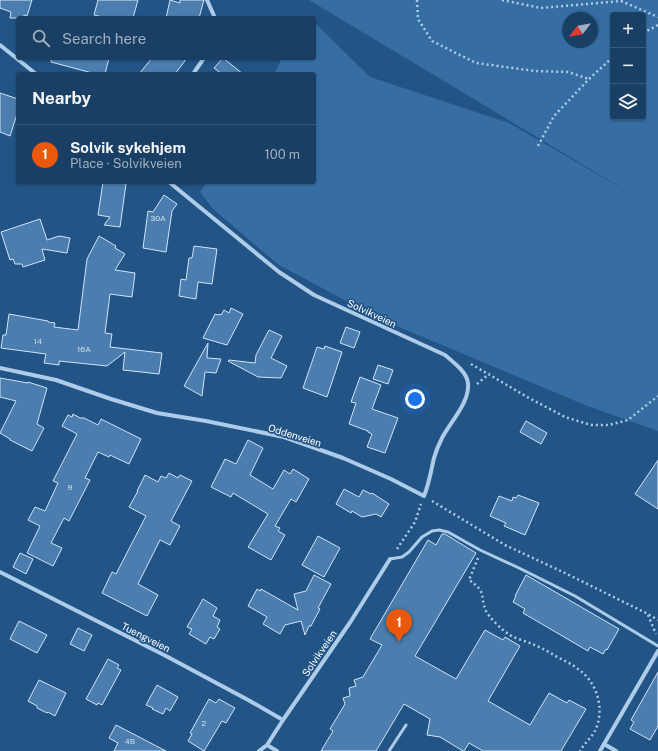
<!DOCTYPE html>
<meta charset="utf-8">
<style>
body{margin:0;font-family:"Public Sans",sans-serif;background:#23466a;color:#f1f3f6}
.controls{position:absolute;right:12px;top:12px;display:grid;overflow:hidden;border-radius:4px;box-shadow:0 1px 3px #0004}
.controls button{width:36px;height:36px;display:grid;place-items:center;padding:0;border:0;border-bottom:1px solid #385878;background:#1a3f64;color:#f1f3f6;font:20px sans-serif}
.compass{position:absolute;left:562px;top:12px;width:36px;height:36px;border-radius:50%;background:#1a3f64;box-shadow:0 1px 3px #0004;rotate:239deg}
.you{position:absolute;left:415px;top:399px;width:14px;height:14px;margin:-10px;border:3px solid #fff;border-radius:50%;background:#1a73e8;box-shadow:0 0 0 6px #1a73e833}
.badge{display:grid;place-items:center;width:26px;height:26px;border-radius:50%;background:#ea580c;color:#fff;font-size:13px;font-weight:700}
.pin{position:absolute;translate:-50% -33px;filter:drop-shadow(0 1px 2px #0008)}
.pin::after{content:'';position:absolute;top:21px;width:14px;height:12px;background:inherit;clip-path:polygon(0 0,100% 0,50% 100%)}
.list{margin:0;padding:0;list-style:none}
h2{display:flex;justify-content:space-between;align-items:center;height:52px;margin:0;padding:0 16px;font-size:17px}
h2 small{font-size:13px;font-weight:400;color:#9fafbf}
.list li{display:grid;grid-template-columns:26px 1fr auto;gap:12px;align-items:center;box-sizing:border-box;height:60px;padding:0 16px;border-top:1px solid #385878}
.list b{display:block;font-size:15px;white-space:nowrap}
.list p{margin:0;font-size:13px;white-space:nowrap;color:#9fafbf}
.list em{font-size:13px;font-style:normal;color:#9fafbf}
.icon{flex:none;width:22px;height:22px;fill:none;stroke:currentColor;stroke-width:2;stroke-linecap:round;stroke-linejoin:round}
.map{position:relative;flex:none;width:658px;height:751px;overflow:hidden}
.search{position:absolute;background:#1a3f64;box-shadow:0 1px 3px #0004;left:16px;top:16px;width:300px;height:44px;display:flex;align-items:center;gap:10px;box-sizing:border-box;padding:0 14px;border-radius:4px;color:#9fafbf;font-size:15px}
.panel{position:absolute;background:#1a3f64;box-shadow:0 1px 3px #0004;left:16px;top:72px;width:300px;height:112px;border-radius:4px}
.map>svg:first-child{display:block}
.green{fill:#366ea3;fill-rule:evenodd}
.building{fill:#4b7eae;stroke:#d0e4f7}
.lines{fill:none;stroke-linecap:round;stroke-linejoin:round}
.path{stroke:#accce9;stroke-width:2.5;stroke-dasharray:2 3;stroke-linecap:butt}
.lane{stroke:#accce9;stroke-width:3}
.street{stroke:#accce9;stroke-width:4}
.labels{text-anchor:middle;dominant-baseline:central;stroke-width:3.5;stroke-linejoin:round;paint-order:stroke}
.number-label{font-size:8px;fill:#d2dfeb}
.street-label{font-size:10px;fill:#fff;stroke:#225486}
</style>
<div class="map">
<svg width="658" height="751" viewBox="0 0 658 751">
<rect width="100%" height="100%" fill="#225486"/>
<path class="green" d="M309 0H658V431L585 405 380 319 279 265 213 209 200 192 207 182H314V74H274L282 58H314V22L370 77 509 123 640 199ZM613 15H643V117H613ZM568 18H592V42H568Z"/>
<path class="building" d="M0 0H32L27 16 24 15 23 18H10L11 12 0 8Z
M98 0H138L133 18H107L94 15Z
M170 0 180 3V0H204L199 18H166Z
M52 58H109L105 74H96L51 62Z
M152 58H187L175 74H139Z
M223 58 243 74H222L214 68Z
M0 93 18 99V111L10 136 0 132Z
M103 182H116L126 184 120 227 104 225 110 217 98 215Z
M164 195 177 204 172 211 166 252 143 248 148 211 153 212Z
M40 219 47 240 59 236 70 238 67 253 42 249 45 260 23 267 22 264H15L13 259 10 260 1 232Z
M99 236 116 246 115 248 125 254 115 270 135 273 132 297 110 294 105 333 112 334 110 347 162 353 159 374 123 370 125 352 107 366 59 361V365L44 363 46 354 1 348 3 335H6L9 314 48 321V322L55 323 54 327 78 330 87 259Z
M194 246 217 249 212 284 198 282 196 299 179 296 181 279 186 280 189 258H192Z
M231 308 243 314 227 345 203 338 215 314 219 315 220 314 221 315 224 310 229 313Z
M346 327 360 332 354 348 340 343Z
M269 330 282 336 271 358 287 366 281 378 258 377 228 361 229 360 255 363 256 355Z
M208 343 207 358 221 359 216 373 205 372 202 396 184 386Z
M325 346 342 352 327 397 303 388 317 347 324 349Z
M378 365 393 370 388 384 373 379Z
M360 377 381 385 372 409 398 418 385 453 367 447 372 434 368 432V431L349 424 356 403 351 402Z
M0 378 28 383V382L47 388 37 424 44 428 32 451 10 440V439L0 433 16 401 0 397Z
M73 414 80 418H84L98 425 101 419 141 439 129 464 110 455 109 457 98 452 85 478 90 480 69 521 64 518 51 543 62 548 53 566 27 553 40 526 28 520 35 507 45 511 58 483 53 481 77 434 62 426 68 415 72 417Z
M526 421 547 433 541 444 520 432Z
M248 440 263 448 250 475 273 489 284 470 290 474 293 469 309 479 296 502 291 499 275 526 280 528 278 531 285 535 271 560 248 547 268 514 233 493 231 497 211 487 225 459 236 464Z
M658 460V509L635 494Z
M169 473 178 478 180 475 192 481 171 521 180 526 170 545 160 540 138 584 158 595 147 616 102 593 112 572 116 574 146 516 129 507 138 491H137L145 475 158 482 161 476 166 478Z
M344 489 359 497 363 490 371 494 372 493 389 504 381 517 376 514 362 517 352 511 351 513 336 504Z
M518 495 539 503 525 535 504 526 506 523 490 516 499 496 512 501 513 497 516 498Z
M442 534H445L476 553 415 656 456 679 485 630 503 640 505 637 520 646 488 701 530 725 549 693 567 703 569 700 586 709 561 751H483L469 743 464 751H463L440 737 427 735 430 719 404 704 376 751H321L333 731 330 729 345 704 343 698 350 696 349 688 356 686 354 680 363 677 382 645 370 639 428 540 436 545Z
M318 536 340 548 324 577 302 565Z
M20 553 33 559 26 574 13 567Z
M314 575 331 584 318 608 320 609 311 626H309L305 635 301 621 285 625 280 634 263 624 267 617 248 606 257 589 260 591 261 589 298 610 294 594 306 591Z
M526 575 619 629 607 650 606 649 603 654 590 647 588 651 523 613 525 609 513 602 516 596H515Z
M203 599 217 608 213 616 220 620 217 627 220 629 214 639 210 637 206 644 189 634 192 629 187 627Z
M19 621 47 635 37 653 10 639Z
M78 628 92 635 84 651 70 644Z
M108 659 119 665 117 668 121 670 102 705 98 703 97 705 86 699Z
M658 672V726L650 740 630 729 634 722 631 720Z
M39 680 66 693 55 716 48 712 47 713 37 708V706L28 701Z
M157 685 178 697 170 711 166 708 163 714 152 709 153 708 146 705Z
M209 699 216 703 219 699 235 708 226 723 222 721 204 751 188 741 192 734 190 733Z
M116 725 166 751H114L118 743 109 738Z"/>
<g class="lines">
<path class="path" d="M417 0 418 19 432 41 476 63 535 71 568 72 589 79
M502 0 541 8 621 1 658 17
M643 33 658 25
M538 146 554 116 589 79 613 57
M471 364 529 398 565 417 591 425H609L628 420 658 396
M477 384 489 374
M432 501 505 545 565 573 648 614 658 620
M397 549 415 522 421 504
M478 558 469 580C488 593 479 595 486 611 488 616 502 630 507 633 514 639 524 640 532 644 540 647 547 651 554 655 562 660 571 663 578 669 596 681 604 706 597 726 594 736 585 742 580 751
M648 615 656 634"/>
<path class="lane" d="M390 559 402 557 409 552 422 537 432 531 439 530 448 532 480 550 519 568 575 596 658 646
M389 751 406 725"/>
<path class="street" d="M207 0 215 18
M0 45 36 74
M193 74 204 58
M0 368 56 380 111 399 157 413 206 421 284 437 343 458 391 479 424 496C429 484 431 471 434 458 436 451 439 444 442 438 451 421 470 402 468 383 467 372 452 361 445 355L314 295 279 272 169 182
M0 572 166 656 250 701 283 720
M604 744 616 751
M267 745 277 751
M259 751 267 745 283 720 351 621 390 559
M600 751 658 651"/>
</g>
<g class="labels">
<g class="number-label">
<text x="158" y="218">30A</text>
<text x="38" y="341">14</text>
<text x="84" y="349">16A</text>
<text x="70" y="487">9</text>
<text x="204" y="723">2</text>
<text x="130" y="741">4B</text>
</g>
<g class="street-label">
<text transform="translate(372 313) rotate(25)">Solvikveien</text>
<text transform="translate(295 435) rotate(17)">Oddenveien</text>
<text transform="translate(146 637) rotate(27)">Tuengveien</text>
<text transform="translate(319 653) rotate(-56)">Solvikveien</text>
</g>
</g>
</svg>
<div class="controls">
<button>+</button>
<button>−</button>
<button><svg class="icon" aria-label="layers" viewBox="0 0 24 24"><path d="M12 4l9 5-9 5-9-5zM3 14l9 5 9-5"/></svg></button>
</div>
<svg class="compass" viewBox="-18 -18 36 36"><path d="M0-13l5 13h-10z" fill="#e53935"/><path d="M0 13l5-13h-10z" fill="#9fafbf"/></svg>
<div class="you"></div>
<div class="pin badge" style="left:399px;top:642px">1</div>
<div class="search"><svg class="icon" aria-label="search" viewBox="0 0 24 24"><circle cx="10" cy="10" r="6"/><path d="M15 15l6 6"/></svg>Search here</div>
<section class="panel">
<h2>Nearby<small></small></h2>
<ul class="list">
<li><span class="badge">1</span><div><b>Solvik sykehjem</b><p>Place · Solvikveien</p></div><em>100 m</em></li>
</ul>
</section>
</div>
